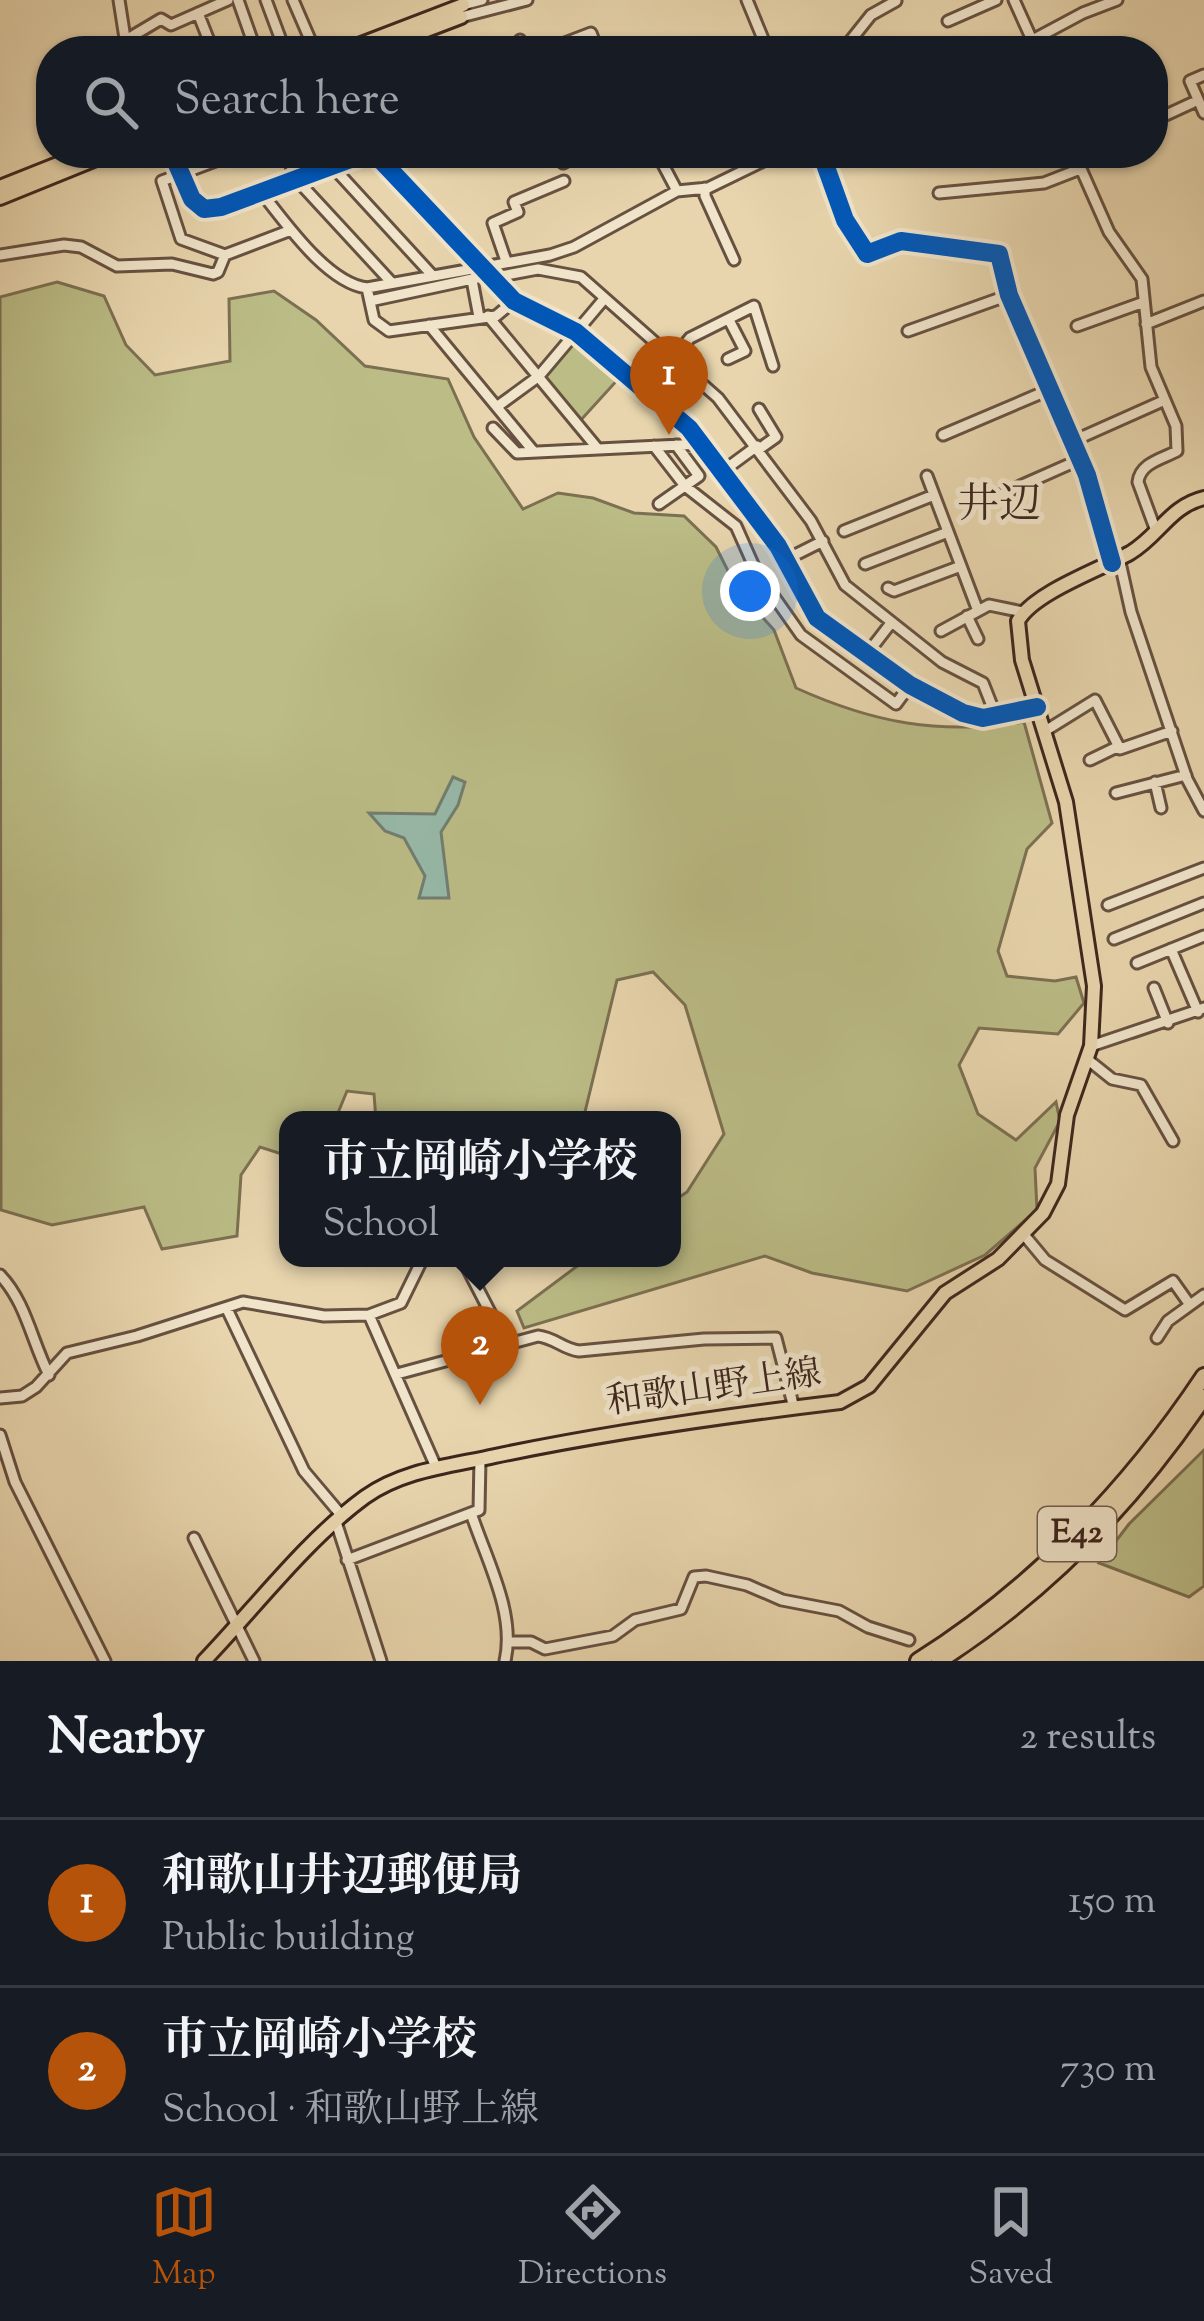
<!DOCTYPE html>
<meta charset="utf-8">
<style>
body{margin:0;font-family:"Sorts Mill Goudy","Noto Serif JP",serif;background:#20242c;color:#f1f3f6}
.you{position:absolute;left:750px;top:591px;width:42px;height:42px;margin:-30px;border:9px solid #fff;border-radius:50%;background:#1a73e8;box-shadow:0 0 0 18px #1a73e833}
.badge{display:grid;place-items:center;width:78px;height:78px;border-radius:50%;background:#b45309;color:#fff;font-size:39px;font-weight:700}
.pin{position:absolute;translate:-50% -99px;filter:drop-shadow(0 3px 6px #0008)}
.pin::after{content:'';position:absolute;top:63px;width:42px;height:36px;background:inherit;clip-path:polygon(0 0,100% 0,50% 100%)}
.popup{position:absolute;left:279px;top:1111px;width:402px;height:156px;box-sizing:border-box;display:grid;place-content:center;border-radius:24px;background:#171b24;filter:drop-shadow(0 3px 9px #0005);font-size:39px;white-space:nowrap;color:#9ea1a6}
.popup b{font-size:45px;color:#f1f3f6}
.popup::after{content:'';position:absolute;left:50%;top:100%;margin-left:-24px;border:24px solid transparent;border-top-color:#171b24}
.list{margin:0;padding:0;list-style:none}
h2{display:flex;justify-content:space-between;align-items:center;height:156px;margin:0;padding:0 48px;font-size:51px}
h2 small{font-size:39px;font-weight:400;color:#9ea1a6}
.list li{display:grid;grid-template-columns:78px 1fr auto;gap:36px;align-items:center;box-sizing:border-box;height:168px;padding:0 48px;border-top:3px solid #363941}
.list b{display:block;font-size:45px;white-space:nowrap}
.list p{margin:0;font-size:39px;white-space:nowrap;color:#9ea1a6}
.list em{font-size:39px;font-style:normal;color:#9ea1a6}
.icon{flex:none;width:66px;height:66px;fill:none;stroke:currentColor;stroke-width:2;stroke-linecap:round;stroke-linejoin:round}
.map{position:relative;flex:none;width:1204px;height:1661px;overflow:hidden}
.search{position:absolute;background:#171b24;box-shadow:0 3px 9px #0004;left:36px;right:36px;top:36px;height:132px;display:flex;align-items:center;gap:30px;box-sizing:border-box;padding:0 42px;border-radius:48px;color:#9ea1a6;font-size:45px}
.sheet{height:492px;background:#171b24}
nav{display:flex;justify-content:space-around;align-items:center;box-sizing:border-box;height:168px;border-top:3px solid #363941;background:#171b24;font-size:33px;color:#9ea1a6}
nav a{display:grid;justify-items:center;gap:6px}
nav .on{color:#b45309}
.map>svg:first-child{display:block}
.green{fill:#bbbc86;stroke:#7c7052;stroke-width:3}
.water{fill:#97b9a8;stroke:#737e70;stroke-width:3}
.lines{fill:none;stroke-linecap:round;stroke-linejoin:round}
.stream{stroke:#737e70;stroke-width:3}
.minor-casing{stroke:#675141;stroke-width:15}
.major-casing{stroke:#3c251d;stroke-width:18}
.highway-casing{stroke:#3c251d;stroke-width:20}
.minor{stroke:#f0e4ca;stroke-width:9}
.major{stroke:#e8d5ad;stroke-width:12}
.highway{stroke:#e8d5ad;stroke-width:14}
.cycleway-casing{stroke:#f0e4ca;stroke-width:26}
.cycleway{stroke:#0057b8;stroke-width:18}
.labels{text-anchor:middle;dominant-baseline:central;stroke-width:10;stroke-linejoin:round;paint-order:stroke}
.shield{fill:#f0e4ca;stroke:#725e51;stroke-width:3}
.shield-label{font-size:33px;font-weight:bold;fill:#3c251d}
.street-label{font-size:36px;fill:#3c251d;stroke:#f0e4ca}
.quarter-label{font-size:42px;fill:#3c251d;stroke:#f0e4ca}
</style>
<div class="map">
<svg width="1204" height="1661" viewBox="0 0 1204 1661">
<rect width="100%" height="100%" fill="#e8d5ad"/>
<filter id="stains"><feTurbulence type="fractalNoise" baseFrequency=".00167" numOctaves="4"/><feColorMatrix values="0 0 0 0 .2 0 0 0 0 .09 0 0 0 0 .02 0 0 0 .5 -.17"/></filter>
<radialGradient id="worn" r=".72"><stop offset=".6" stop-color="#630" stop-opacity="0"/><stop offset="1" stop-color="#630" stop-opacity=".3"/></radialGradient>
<path class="green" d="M57 282 104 296 126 345 155 375 230 361 229 299 274 291 316 320 365 366 448 379 474 437 523 509 558 493 593 498 634 513 684 516 716 547 737 589 774 630 796 688C874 723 938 735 1024 722L1052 823 1027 849 998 951 1007 976 1055 981 1076 977 1084 1003 1058 1034 979 1028 959 1065 978 1114 1016 1140 1056 1102 1060 1121 1035 1168 1037 1210 985 1255 907 1291 812 1273 765 1256 524 1328 517 1311 588 1258H672V1202L687 1192 724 1134 685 1005 653 972 617 980 583 1120H376L374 1094 347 1091 335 1120H288V1156L260 1147 241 1175 237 1236 162 1249 144 1207 52 1225 1 1210 0 297Z
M574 338 621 376 580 421 543 377Z
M1204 1450V1586L1189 1597 1099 1563 1129 1524Z"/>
<path class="water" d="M453 777 465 782 458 805 441 832 449 898H419L425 876 404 838 385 831 369 813 435 814Z"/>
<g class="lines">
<path class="stream" d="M1134 1038 1200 1015"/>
<g class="minor-casing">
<path id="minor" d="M119 0 127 51
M238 0 256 51
M266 0 285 51
M293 0 315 51
M747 0 768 51
M1014 0 1037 51
M463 5 482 0
M198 13 213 51
M461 17 527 0
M948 21 996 0
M520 40 525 51
M124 41 161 19 171 25 228 0
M544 51 591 33 598 51
M887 51 851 40 871 15 896 1
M1012 51 1083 13 1117 0
M1204 75 1190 81 1204 113
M1153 121 1192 103
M172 153 192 199 204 209 221 207 364 154 376 155 514 301 576 332 689 428 778 546 817 618 910 685 963 713 983 718 1037 707
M286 153 296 179 392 283
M657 153 677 191
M821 153 845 220 867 254 901 241 999 254 1009 295 1087 475 1112 563
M1074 153 1109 232 1142 279 1151 367 1176 426 1177 451C1162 459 1140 463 1138 482L1156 531
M563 163 582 153
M332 166 432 275
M705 188V196L734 260
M261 192C285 222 327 283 367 288L550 255 574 247 677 191 708 188 780 153
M939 193 1044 183 1080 169
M0 255 64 245 81 247 117 266 172 264 213 274 218 272 225 255 291 230
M225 255 181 239 162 181 237 153
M506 261 493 223 518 212 514 202 564 181
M490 278 538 269 581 277 718 398 811 521 845 585 942 662 983 683 996 716
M472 280 479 317
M367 288 374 320 389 331 496 316 514 301
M370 301 477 278 485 272
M488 316 598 449
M1146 324 1204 301
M429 325 534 452
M1077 326 1144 302
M908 331 1009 295
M673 359 690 338 754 306 773 366
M728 359 745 351 729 320
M644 389 671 358
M498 406 539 376 604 299
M759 409 776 437 759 449
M493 428 517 453 701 444
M943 435 1051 389
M1073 441 1165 400
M654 446 685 486 736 526 756 571 801 635 896 704 910 685
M723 471 757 446
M927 476 978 611
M979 492 984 502 1081 459
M659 504 699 476 676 445
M844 531 934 495
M1119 558 1131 612 1187 779 1204 811
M785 560 823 541
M865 564 948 532
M888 588 894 591 961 566
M967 616 978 639
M941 631 989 605 1023 612
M867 654 891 623
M1045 731 1095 700 1120 749 1172 731
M1090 760 1119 746
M1155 782 1161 808
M1116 793 1186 775
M1108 905 1204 868
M1114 939 1204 903
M1171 949 1198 1012
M1137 963 1204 936
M1154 988 1168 1023
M1091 1046 1204 1008
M1087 1059 1112 1079 1141 1085 1173 1141
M1025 1236 1045 1260 1125 1310 1173 1281 1190 1305
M462 1258 507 1345
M0 1275C26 1302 32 1342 49 1375
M227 1309 304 1471 342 1516
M369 1315 436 1467
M1157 1338 1168 1321 1204 1295
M397 1374 538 1336C555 1338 563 1349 579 1351L704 1339 776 1338 794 1408
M0 1398 22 1396 36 1387 67 1353 137 1336 243 1302 324 1316 369 1315 401 1303 423 1258
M0 1435 15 1482 105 1661
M471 1513C486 1559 516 1613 505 1661
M336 1522 381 1661
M194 1538 254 1661
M347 1560 479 1510 480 1459
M509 1642H531L545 1649 613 1636 635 1620 681 1609 694 1577 706 1576 747 1585 782 1600 839 1611 868 1627 909 1640"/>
</g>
<g class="major-casing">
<path id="major" d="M343 51 463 5
M372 51 461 17
M0 187 85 153
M0 198 111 153
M204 1661C255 1608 306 1540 365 1497 403 1470 450 1466 495 1456 609 1432 723 1416 840 1402L869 1386 945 1293 998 1259 1043 1213 1058 1184 1067 1115 1091 1046 1094 986 1066 802 1022 660 1018 621C1033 593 1101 569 1130 553 1159 536 1170 506 1204 498"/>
</g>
<g class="highway-casing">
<path id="highway" d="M918 1661C1035 1587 1128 1490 1204 1376
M939 1661C1045 1593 1134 1501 1204 1397"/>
</g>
<use href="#minor" class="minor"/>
<use href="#major" class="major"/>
<use href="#highway" class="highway"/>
<g class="cycleway-casing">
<path id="cycleway" d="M172 153 192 199 204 209 221 207 364 154 376 155 514 301 576 332 689 428 778 546 817 618 910 685 963 713 983 718 1037 707
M821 153 845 220 867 254 901 241 999 254 1009 295 1087 475 1112 563"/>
</g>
<use href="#cycleway" class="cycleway"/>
</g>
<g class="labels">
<rect class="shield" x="1038" y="1507" width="78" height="54" rx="9"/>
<g class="shield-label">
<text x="1077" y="1534">E42</text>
</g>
<g class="street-label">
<text transform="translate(714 1389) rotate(-8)">和歌山野上線</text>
</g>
<g class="quarter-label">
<text x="999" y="507">井辺</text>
</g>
</g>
<rect width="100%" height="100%" filter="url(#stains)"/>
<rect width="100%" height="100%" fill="url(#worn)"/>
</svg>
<div class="you"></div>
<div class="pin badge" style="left:669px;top:435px">1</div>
<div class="pin badge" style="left:480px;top:1405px">2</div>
<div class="popup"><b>市立岡崎小学校</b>School</div>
<div class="search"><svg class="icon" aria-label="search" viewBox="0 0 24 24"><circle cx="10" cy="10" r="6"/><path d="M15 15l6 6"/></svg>Search here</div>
</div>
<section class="sheet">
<h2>Nearby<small>2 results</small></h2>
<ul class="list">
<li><span class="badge">1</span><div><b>和歌山井辺郵便局</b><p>Public building</p></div><em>150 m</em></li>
<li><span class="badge">2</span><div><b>市立岡崎小学校</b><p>School · 和歌山野上線</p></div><em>730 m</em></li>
</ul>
</section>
<nav>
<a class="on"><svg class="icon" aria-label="map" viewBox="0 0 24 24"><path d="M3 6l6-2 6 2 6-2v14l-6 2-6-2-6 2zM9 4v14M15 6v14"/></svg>Map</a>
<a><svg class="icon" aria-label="directions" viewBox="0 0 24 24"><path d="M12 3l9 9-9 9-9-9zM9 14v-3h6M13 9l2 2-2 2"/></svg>Directions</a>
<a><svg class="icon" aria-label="saved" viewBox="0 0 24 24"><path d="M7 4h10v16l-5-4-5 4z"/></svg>Saved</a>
</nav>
